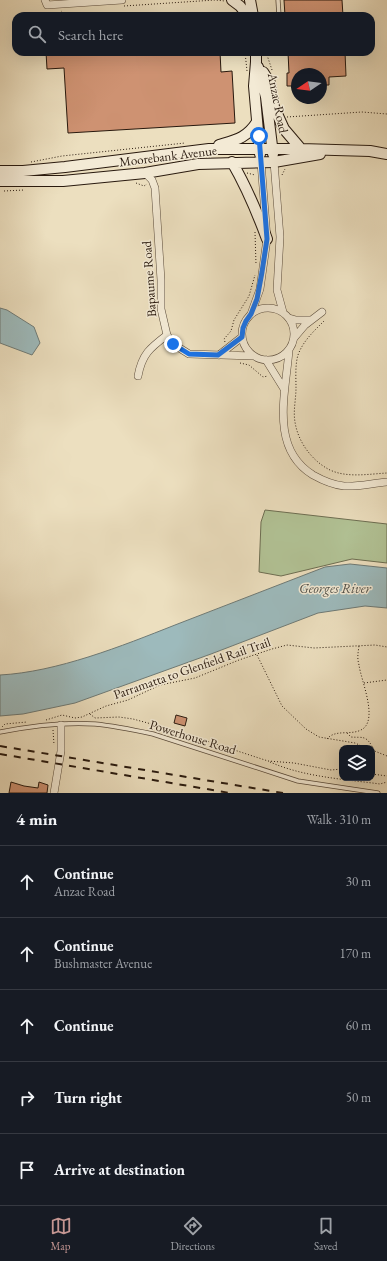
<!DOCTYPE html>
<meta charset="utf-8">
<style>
body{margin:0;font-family:"EB Garamond",serif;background:#20242c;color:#f1f3f6}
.controls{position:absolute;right:12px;bottom:12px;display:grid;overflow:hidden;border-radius:8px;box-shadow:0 4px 16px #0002}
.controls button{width:36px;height:36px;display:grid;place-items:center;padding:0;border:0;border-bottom:1px solid #363941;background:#171b24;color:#f1f3f6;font:20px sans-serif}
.compass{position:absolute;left:291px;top:68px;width:36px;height:36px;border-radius:50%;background:#171b24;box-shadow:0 4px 16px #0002;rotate:257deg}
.stop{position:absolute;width:12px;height:12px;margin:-9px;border:3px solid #1a73e8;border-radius:50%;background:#fff}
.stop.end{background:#1a73e8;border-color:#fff;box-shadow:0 1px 4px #0008}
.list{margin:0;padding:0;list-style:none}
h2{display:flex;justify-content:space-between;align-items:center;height:52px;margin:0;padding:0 16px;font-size:17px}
h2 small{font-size:13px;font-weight:400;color:#9ea1a6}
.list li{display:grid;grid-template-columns:26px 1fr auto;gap:12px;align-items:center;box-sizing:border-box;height:72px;padding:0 16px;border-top:1px solid #363941}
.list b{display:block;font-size:15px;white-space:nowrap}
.list p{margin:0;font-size:13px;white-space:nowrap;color:#9ea1a6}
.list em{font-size:13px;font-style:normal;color:#9ea1a6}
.icon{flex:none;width:22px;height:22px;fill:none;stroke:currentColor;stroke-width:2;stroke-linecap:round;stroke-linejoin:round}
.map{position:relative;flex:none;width:387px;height:793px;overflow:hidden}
.search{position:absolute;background:#171b24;box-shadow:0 4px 16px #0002;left:12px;right:12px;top:12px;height:44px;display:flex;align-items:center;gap:10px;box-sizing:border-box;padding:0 14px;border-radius:12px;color:#9ea1a6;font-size:15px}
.sheet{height:412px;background:#171b24}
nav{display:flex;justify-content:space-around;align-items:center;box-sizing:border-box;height:56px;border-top:1px solid #363941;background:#171b24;font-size:11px;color:#9ea1a6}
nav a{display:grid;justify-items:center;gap:2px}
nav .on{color:#c59692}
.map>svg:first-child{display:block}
.green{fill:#b2c396;stroke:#6d6e52}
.water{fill:#9dbabc;stroke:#6e7a76}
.building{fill:#ce9272;stroke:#28190e}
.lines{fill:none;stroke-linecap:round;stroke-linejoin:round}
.lane-casing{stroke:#594a3a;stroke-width:5}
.street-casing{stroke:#594a3a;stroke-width:8}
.secondary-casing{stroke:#28190e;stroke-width:12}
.path{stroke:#28190e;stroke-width:1;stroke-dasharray:1 2;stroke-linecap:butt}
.lane{stroke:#f3ead5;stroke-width:3.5}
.street{stroke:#f3ead5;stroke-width:7}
.secondary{stroke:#f3ead5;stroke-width:10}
.rail{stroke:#28190e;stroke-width:2;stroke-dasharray:7 7;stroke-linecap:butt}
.route{stroke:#1a73e8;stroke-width:5}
.labels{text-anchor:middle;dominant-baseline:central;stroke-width:3;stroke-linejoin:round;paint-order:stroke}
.street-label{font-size:13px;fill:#28190e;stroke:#f3ead5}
.water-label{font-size:14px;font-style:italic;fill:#51514b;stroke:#f3ead5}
</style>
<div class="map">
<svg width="387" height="793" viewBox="0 0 387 793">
<rect width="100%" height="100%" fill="#ecdfbf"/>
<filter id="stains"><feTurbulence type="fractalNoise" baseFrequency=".005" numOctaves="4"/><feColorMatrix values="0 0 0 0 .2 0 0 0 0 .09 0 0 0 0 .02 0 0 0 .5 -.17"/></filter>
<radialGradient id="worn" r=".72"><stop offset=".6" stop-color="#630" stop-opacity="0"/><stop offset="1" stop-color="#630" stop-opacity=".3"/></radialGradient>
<path class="green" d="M265 510 387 524V563L352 559 281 576 259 572 261 522Z"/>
<path class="water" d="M0 308 7 310 34 327 40 343 32 355 0 343Z
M350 564 387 568V608L365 606 318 613 211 654 75 703 23 714 0 716V675C57 672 122 646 175 625 225 606 275 586 325 567Z"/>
<path class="building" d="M284 0H342L343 16H285Z
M46 52H220L221 72 232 71 235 123 68 133 64 68 47 69Z
M288 52H345L346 76 329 77V85H321V74H297V86H287V73H289Z
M176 715 187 718 185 726 174 723Z
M11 782 24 786 38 788 39 782 48 785 47 793H9Z"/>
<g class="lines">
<g class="lane-casing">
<path id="lane" d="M278 0 279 16
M0 732C31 726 64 722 95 724 115 726 134 730 153 734L298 781 378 793"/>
</g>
<g class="street-casing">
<path id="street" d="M45 0 47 5 122 0
M274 162 280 237 277 290 283 312
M242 334a26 26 0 1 1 52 0a26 26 0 1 1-52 0Z
M251 314 260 289 267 239 261 162
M289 318 296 320H311
M167 335 173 344 189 354 254 356
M294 338 305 325 322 312
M289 350C286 392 269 448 313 475 322 480 333 485 344 486 358 487 373 483 387 482
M219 355 242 337
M266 360 284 389
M138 376C142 354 150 348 167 335L161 309V280L155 188 152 180 145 173
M54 793 61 751V725"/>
</g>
<g class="secondary-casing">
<path id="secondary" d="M232 0 240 6 248 16
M250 0 253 16
M256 52V62L254 86 260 154
M258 67 266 97 273 154
M263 72 270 83 274 107 284 129 301 149
M219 145C236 140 247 138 257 122
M232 162C246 186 257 212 267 239
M0 171H23L65 167 209 149H301L370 151 387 154
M0 181H63L145 173 198 164 274 162 320 154"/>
</g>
<path class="path" d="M124 6 215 0 225 1
M54 16 62 11
M245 52 247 71
M266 52 272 70
M287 117 362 112 387 114
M31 162 62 156 185 143
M247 173 255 175
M282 175 285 169
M136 183 144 186 147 184
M4 191 24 190
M255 232 256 264
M324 321C314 331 303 341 298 355 295 365 296 378 296 388 296 399 293 411 295 422 298 442 312 461 330 470 347 478 369 474 387 473
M225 342 224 339 231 331 234 320 249 296 255 275
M240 363 249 365 263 377 268 376
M257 655 282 706 306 729 319 737 355 743 366 748
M364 683 387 680
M90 714 95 718 119 717 133 719 170 729 268 761 294 763 331 770 342 769
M46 720 62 715 75 718 82 717 106 706 128 700 160 685 195 678 239 660 272 649 287 645 314 648 375 645 387 647
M2 727 5 724 27 722
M53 730 54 745
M347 733 351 737C363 738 365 735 372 746V748
M327 739C336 728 353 737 364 728 377 716 361 680 359 665 357 658 358 653 359 646
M372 750 387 756
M270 762C304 777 343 779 380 784L387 782
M372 774 387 776"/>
<use href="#lane" class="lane"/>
<use href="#street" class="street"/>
<use href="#secondary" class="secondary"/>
<path class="rail" d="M0 746 283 793
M0 754 230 793"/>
</g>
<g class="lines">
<path class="route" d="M173 344 189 354 218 355 242 337 243 328 246 321 251 314 257 299 262 272 267 239 259 136"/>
</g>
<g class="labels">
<g class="street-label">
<text transform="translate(278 103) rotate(79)">Anzac Road</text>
<text transform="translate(168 156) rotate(-7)">Moorebank Avenue</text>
<text transform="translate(149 279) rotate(-94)">Bapaume Road</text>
<text transform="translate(192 668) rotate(-19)">Parramatta to Glenfield Rail Trail</text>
<text transform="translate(193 737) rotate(17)">Powerhouse Road</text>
</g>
<g class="water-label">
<text x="335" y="588">Georges River</text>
</g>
</g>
<rect width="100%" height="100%" filter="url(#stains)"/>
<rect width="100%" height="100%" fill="url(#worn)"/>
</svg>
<div class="controls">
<button><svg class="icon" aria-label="layers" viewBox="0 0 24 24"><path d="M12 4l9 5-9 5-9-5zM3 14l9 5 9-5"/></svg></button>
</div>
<svg class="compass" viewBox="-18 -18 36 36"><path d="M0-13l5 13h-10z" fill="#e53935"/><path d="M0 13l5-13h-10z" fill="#9ea1a6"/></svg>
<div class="stop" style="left:259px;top:136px"></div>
<div class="stop end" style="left:173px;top:344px"></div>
<div class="search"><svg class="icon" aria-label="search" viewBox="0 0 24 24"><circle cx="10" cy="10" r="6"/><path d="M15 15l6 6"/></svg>Search here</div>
</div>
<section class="sheet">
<h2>4 min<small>Walk · 310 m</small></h2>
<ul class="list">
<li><svg class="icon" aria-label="ahead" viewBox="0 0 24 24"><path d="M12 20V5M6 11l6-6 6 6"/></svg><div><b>Continue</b><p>Anzac Road</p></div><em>30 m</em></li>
<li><svg class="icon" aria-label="ahead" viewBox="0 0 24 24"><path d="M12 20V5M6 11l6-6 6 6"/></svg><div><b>Continue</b><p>Bushmaster Avenue</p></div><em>170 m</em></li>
<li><svg class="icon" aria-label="ahead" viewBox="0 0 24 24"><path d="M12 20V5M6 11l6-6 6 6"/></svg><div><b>Continue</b></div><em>60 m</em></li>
<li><svg class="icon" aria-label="right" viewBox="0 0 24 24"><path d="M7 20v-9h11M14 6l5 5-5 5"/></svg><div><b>Turn right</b></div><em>50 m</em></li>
<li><svg class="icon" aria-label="arrive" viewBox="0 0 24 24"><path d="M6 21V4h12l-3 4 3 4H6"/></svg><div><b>Arrive at destination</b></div></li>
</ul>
</section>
<nav>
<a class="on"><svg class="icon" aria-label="map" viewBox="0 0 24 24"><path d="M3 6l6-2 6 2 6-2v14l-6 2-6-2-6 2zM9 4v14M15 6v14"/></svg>Map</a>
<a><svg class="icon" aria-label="directions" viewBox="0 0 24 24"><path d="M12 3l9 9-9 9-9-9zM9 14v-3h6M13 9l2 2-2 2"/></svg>Directions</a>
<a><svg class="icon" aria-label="saved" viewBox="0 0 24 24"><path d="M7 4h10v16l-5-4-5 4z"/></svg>Saved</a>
</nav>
